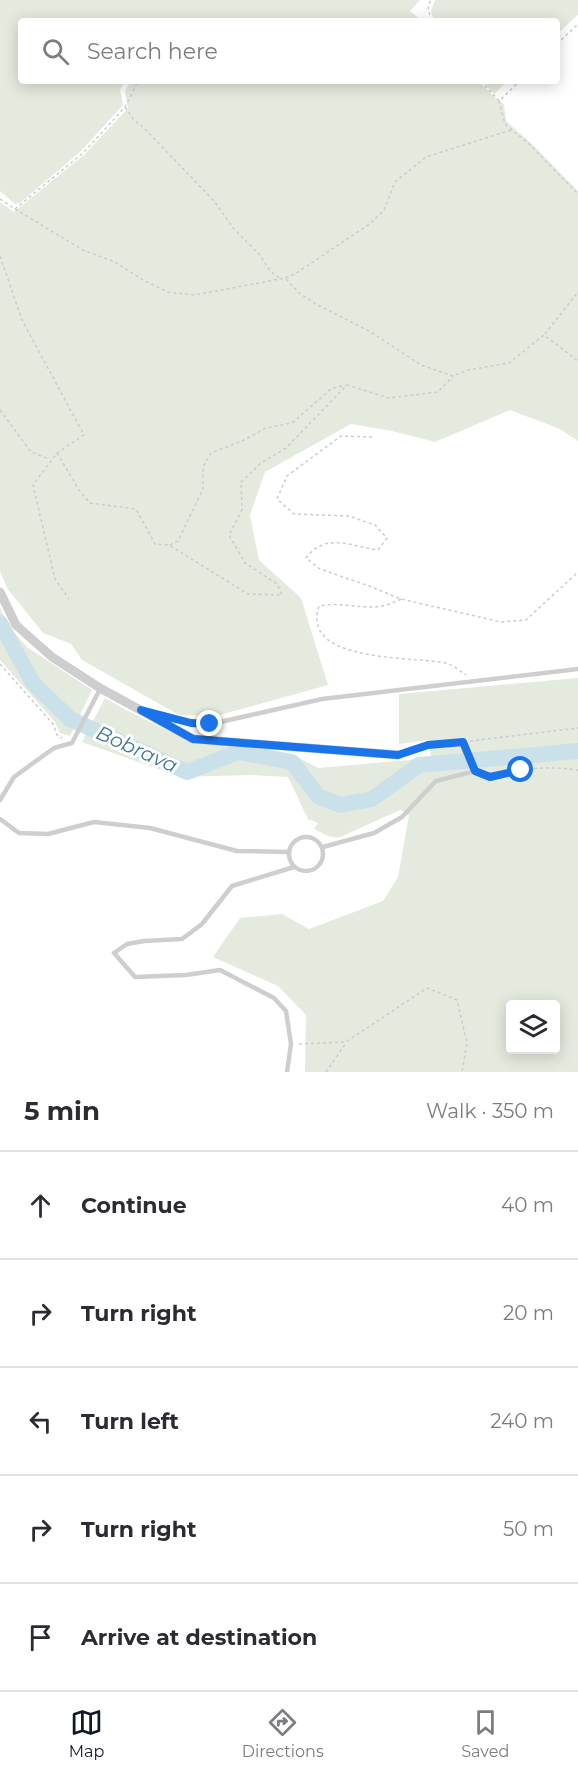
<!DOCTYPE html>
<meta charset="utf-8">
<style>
body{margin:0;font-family:Montserrat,sans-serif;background:#f7f7f7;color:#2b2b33}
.controls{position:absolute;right:18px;bottom:18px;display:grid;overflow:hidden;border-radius:6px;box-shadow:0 3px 15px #0003}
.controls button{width:54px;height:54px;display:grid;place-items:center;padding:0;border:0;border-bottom:2px solid #e1e1e2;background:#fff;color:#2b2b33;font:30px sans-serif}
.stop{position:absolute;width:18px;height:18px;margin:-14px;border:4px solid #1a73e8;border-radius:50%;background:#fff}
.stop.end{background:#1a73e8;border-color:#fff;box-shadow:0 2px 6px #0008}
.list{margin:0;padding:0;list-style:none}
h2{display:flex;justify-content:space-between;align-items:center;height:78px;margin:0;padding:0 24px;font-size:26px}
h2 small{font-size:20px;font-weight:400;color:#7c7c81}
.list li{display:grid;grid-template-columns:39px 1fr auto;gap:18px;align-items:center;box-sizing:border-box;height:108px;padding:0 24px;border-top:2px solid #e1e1e2}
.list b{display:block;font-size:22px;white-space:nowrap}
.list em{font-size:20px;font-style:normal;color:#7c7c81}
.icon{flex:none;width:33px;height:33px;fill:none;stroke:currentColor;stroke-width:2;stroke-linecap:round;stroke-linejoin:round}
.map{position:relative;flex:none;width:578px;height:1072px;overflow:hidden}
.search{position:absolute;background:#fff;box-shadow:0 3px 15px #0003;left:18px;right:18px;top:18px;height:66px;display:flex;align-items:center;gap:15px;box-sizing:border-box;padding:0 21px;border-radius:6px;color:#7c7c81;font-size:22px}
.sheet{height:618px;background:#fff}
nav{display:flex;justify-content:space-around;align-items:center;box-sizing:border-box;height:84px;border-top:2px solid #e1e1e2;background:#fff;font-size:16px;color:#7c7c81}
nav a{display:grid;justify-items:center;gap:3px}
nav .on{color:#111827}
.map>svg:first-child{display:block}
.green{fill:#e5eade;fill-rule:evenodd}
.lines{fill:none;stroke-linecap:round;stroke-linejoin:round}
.river{stroke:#cbe1ea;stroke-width:16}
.path{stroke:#cbcbcb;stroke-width:1.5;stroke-dasharray:3 3;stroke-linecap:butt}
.service{stroke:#cecece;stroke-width:4.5}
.minor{stroke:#cecece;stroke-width:9}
.route{stroke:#1a73e8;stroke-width:8}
.labels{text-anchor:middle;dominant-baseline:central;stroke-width:6;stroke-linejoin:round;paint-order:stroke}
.water-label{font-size:20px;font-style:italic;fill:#427991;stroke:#fff}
</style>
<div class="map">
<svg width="578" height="1072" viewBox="0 0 578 1072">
<rect width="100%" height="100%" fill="#fff"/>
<path class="green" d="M0 0H420L410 11 422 21H21V81H125L120 90 123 105 81 151 20 203 15 204 0 191Z
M435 0H578V15L557 34V21H434L431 11Z
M130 81H479L494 97 504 104 506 121 533 145 578 191V441L560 429 510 410 435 442 392 431 351 424 265 472 250 515 259 560 301 598 328 685 216 716 179 715 82 660 71 644 43 633 7 588 0 571V202L14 212 85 154 128 108 125 92Z
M483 81H508L494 94Z
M0 608 10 628 27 647 92 690 70 736 60 733 55 722 0 660Z
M578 678V1072H305L306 1015 278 986 213 957 240 918 282 914 309 929 383 901 398 877 409 815 400 810 338 838 328 836 314 829 318 823 308 819 288 777 251 775 181 777 82 742 105 698 126 710 195 744 246 746 294 755 318 768 431 758 429 740 399 744V694ZM510 1005H556V1050H510Z"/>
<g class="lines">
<path class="river" d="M0 623 33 683 70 719 187 772 238 752 292 762 319 797 341 805 372 799 419 765 578 751"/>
<path class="path" d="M431 21 428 6 431 0
M557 44 578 24
M481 81 499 101 520 81
M499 101 505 124 528 143 578 194
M125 107 134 120 143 127 214 201 234 229 259 254 271 272 280 278
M0 199 15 209 83 153 106 128 125 107 138 81
M15 209 83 250 115 262 143 280 168 292 195 295 285 278 295 274 371 223 384 210 395 182 426 157 511 130
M0 256 22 320 84 435 57 453 33 485 55 579 69 599
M286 279 299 293 314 303 371 332 421 365 453 376 468 370 509 363 544 335 578 361
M545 334 578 292
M0 410 31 452 49 459
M372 437 341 436 287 476 277 499 294 514 349 516 375 525 387 538 378 550C350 546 326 532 306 558L320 569 369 586 401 599 501 622 526 620 578 572
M57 453 79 490 90 503 136 509 155 544 169 545 248 594 282 595 277 584 245 563 229 535 242 510 241 482 261 463 286 448 347 385 389 398 438 392 453 376
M170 545 178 541 203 489V467L211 453 242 441 266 428 292 423 331 389 346 385
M401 599C369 616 352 600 319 606 318 610 316 616 317 620 319 662 417 657 446 663 453 665 460 671 466 675
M0 664 53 724 57 735 62 738
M470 741 578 728
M481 773C498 780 508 771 524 769 542 768 560 767 578 770
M299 1044 346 1042 427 988 457 1000 467 1043 462 1072
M326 1072 346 1043"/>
<path class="service" d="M152 713 191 724 207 725 322 699 578 669
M0 800 14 777 54 748 72 743 100 689
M0 819 19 833 48 834 94 822 150 828 237 851 289 852
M289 854a17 17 0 1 1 34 0a17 17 0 1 1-34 0Z
M323 847 374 833 402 817 436 781 475 771 463 742 428 745 398 755
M287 1072 291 1044 286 1011 274 998 220 970 186 975 135 977 114 953 127 944 144 941 182 939 202 924 232 886 294 867"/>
<path class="minor" d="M0 592 16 625 52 657 100 688 193 739 398 755"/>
</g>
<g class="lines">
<path class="route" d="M210 724 191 723 141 710 193 739 398 755 428 745 463 742 475 771 490 777 521 770"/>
</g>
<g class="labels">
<g class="water-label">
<text transform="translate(137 749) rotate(24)">Bobrava</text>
</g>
</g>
</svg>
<div class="controls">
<button><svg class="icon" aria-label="layers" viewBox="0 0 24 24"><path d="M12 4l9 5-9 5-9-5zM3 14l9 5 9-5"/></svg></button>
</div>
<div class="stop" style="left:521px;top:770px"></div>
<div class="stop end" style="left:210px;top:724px"></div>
<div class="search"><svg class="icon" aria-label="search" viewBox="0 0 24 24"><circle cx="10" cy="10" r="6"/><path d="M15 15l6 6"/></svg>Search here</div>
</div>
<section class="sheet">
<h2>5 min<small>Walk · 350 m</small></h2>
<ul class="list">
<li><svg class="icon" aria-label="ahead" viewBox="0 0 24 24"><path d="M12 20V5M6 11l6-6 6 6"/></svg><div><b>Continue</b></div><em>40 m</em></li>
<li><svg class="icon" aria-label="right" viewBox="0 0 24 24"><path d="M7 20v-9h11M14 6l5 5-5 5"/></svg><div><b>Turn right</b></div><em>20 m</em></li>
<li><svg class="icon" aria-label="left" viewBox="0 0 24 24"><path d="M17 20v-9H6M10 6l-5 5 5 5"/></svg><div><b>Turn left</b></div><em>240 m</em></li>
<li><svg class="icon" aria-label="right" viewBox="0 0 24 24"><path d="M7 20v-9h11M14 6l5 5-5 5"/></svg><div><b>Turn right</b></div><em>50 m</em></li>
<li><svg class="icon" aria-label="arrive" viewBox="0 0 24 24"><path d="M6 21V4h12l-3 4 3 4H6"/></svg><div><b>Arrive at destination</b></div></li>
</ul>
</section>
<nav>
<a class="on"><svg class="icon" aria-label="map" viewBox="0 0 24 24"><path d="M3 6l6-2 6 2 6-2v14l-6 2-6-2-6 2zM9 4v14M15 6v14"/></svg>Map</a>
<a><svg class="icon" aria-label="directions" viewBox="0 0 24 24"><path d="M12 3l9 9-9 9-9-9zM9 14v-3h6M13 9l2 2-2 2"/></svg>Directions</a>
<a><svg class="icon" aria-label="saved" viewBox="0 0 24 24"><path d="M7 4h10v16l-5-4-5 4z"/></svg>Saved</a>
</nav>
